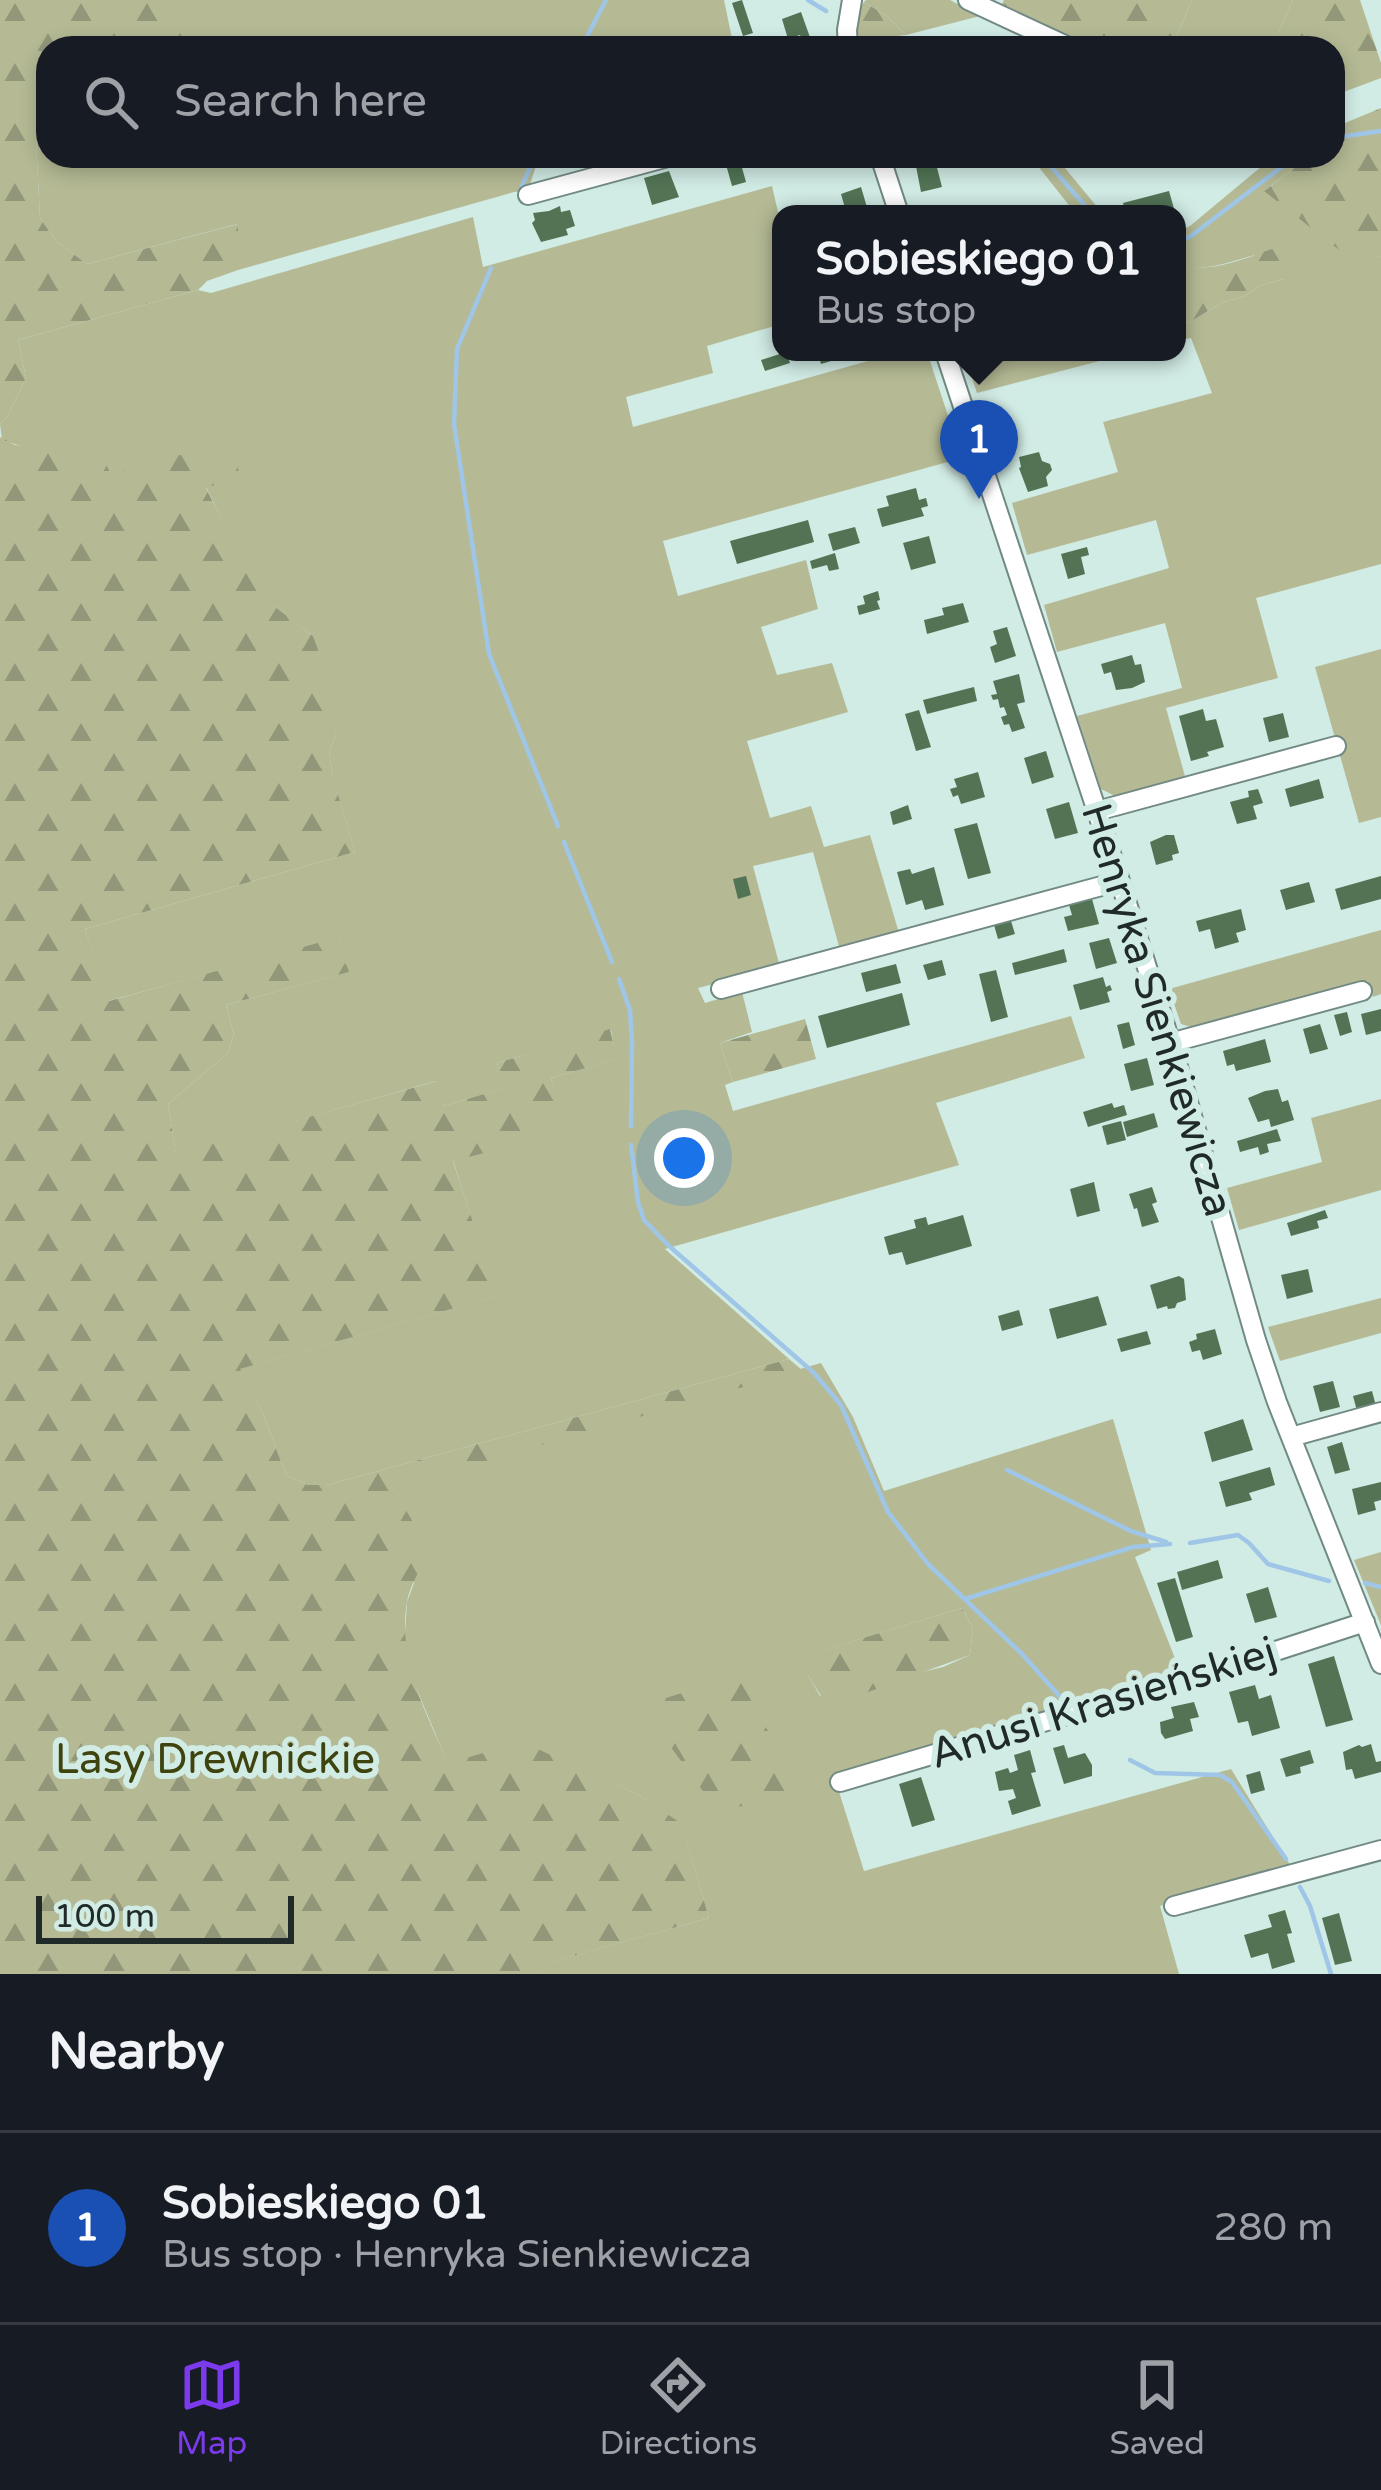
<!DOCTYPE html>
<meta charset="utf-8">
<style>
body{margin:0;font-family:"Varela Round",sans-serif;background:#242831;color:#f1f3f6}
.scale{position:absolute;left:36px;bottom:30px;width:258px;box-sizing:border-box;padding-left:12px;border:6px solid #202a28;border-top:0;font-size:33px;line-height:42px;white-space:nowrap;color:#202a28;-webkit-text-stroke:9px #d1ebe5;paint-order:stroke}
.you{position:absolute;left:684px;top:1158px;width:42px;height:42px;margin:-30px;border:9px solid #fff;border-radius:50%;background:#1a73e8;box-shadow:0 0 0 18px #1a73e833}
.badge{display:grid;place-items:center;width:78px;height:78px;border-radius:50%;background:#7c3aed;color:#fff;font-size:39px;font-weight:700}
.pin{position:absolute;translate:-50% -99px;filter:drop-shadow(0 3px 6px #0008)}
.pin::after{content:'';position:absolute;top:63px;width:42px;height:36px;background:inherit;clip-path:polygon(0 0,100% 0,50% 100%)}
.popup{position:absolute;left:772px;top:205px;width:414px;height:156px;box-sizing:border-box;display:grid;place-content:center;border-radius:24px;background:#171b24;filter:drop-shadow(0 3px 9px #0005);font-size:39px;white-space:nowrap;color:#9ea1a6}
.popup b{font-size:45px;color:#f1f3f6}
.popup::after{content:'';position:absolute;left:50%;top:100%;margin-left:-24px;border:24px solid transparent;border-top-color:#171b24}
.list{margin:0;padding:0;list-style:none}
h2{display:flex;justify-content:space-between;align-items:center;height:156px;margin:0;padding:0 48px;font-size:51px}
h2 small{font-size:39px;font-weight:400;color:#9ea1a6}
.list li{display:grid;grid-template-columns:78px 1fr auto;gap:36px;align-items:center;box-sizing:border-box;height:192px;padding:0 48px;border-top:3px solid #363941}
.list b{display:block;font-size:45px;white-space:nowrap}
.list p{margin:0;font-size:39px;white-space:nowrap;color:#9ea1a6}
.list em{font-size:39px;font-style:normal;color:#9ea1a6}
.icon{flex:none;width:66px;height:66px;fill:none;stroke:currentColor;stroke-width:2;stroke-linecap:round;stroke-linejoin:round}
.map{position:relative;flex:none;width:1381px;height:1974px;overflow:hidden}
.search{position:absolute;background:#171b24;box-shadow:0 6px 18px #0003;left:36px;right:36px;top:36px;height:132px;display:flex;align-items:center;gap:30px;box-sizing:border-box;padding:0 42px;border-radius:36px;color:#9ea1a6;font-size:45px}
.sheet{height:348px;background:#171b24}
nav{display:flex;justify-content:space-around;align-items:center;box-sizing:border-box;height:168px;border-top:3px solid #363941;background:#171b24;font-size:33px;color:#9ea1a6}
nav a{display:grid;justify-items:center;gap:6px}
nav .on{color:#7c3aed}
.map>svg:first-child{display:block}
.green{fill:#b5ba95;fill-rule:evenodd}
.forest{fill:url(#forest-firs)}
.lines{fill:none;stroke-linecap:round;stroke-linejoin:round}
.stream{stroke:#9fc6e7;stroke-width:4.5}
.building{fill:#527455}
.minor-casing{stroke:#728a84;stroke-width:22}
.minor{stroke:#fff;stroke-width:18}
.labels{text-anchor:middle;dominant-baseline:central;stroke-width:12;stroke-linejoin:round;paint-order:stroke}
.street-label{font-size:42px;fill:#202a28;stroke:#d1ebe5}
.park-label{font-size:42px;fill:#3f440e;stroke:#d1ebe5}
</style>
<div class="map">
<svg width="1381" height="1974" viewBox="0 0 1381 1974">
<defs>
<pattern id="forest-firs" width="22" height="20" patternUnits="userSpaceOnUse" patternTransform="scale(3)"><rect width="22" height="20" fill="#b5ba95"/><path d="M5 1l3.5 6h-7zM16 11l3.5 6h-7z" fill="#93977a"/></pattern>
</defs>
<rect width="100%" height="100%" fill="#d1ebe5"/>
<path class="green" d="M189 0H724L734 48H189Z
M866 0H950L980 16 906 35 887 16 864 2Z
M1192 0H1293L1271 48H1171Z
M48 131V156H539L528 191 514 192 238 270 237 224 87 264 57 242 40 218 36 141Z
M1030 156H1055L1103 214H1060L1072 209Z
M1274 156H1310L1265 190 1356 263 1381 256V564L1256 598 1278 678 1166 708 1186 780 1119 798 1101 789 1077 716 1182 688 1165 623 1057 652 1044 605 1169 568 1156 520 1027 555 1012 503 1118 472 1103 422 1212 393 1191 338 1177 341V326L1190 322 1223 302 1245 296 1261 285 1284 279 1255 255C1230 261 1200 276 1177 261V232L1190 226Z
M772 186 781 225V324L707 346 713 373 626 397 633 427 900 352H927L962 458 663 541 678 596 806 560 818 609 761 627 777 675 832 663 848 712 747 741 770 818 811 806 824 847 870 835 899 933 840 950 813 852 753 866 780 967 698 988 705 1003 742 992 752 1032 720 1043 733 1082 725 1085 733 1111 1071 1016 1085 1058 936 1103 959 1165 665 1249 789 1359 327 1485H308L286 1475 264 1416 239 1369 496 1296 453 1160 564 1132 551 1078 616 1059 611 1030 497 1063 505 1088 444 1106 436 1081 176 1155 168 1104 227 1054 234 1035 226 1005 348 972 339 938 108 1001 85 929 355 852 333 778 329 751 336 735 313 636C301 626 285 617 274 606 243 574 226 527 206 487L110 474 2 440 0 424 7 417 26 378 18 340 198 290 211 293 473 217 483 267Z
M963 352H1134L977 393Z
M1381 649V817L1359 823 1315 667Z
M1381 930V994L1373 997 1368 981 1197 1029 1181 1024 1169 989Z
M1381 1099V1190L1239 1230 1227 1188 1322 1162 1311 1118Z
M1381 1298V1333L1280 1361 1268 1327Z
M821 1363 853 1417 884 1491 1113 1419 1151 1550 1135 1557 1180 1671 835 1779 864 1871 1231 1769 1292 1868 1160 1906 1179 1974H539L536 1966 709 1918 682 1825 637 1794 571 1765 448 1764 415 1685 404 1647 407 1602 414 1583 393 1487ZM962 1608 973 1628 970 1655 943 1667 820 1696 798 1658Z
M1381 1552V1625L1354 1560Z"/>
<path class="forest" d="M0 0H189V48H48V131L36 141 40 218 57 242 87 264 238 224V270L207 281 198 290 18 340 26 378 7 417 0 424Z
M1004 0H1192L1171 48H1087L1000 8Z
M1293 0H1360L1381 63V78L1333 96V48H1271Z
M864 2 887 16 906 35 889 37 861 48 854 16Z
M1381 108V256L1357 264 1264 191 1310 156H1333V128Z
M1275 248 1288 251 1298 258 1297 269 1284 279 1261 285 1245 296 1223 302 1190 322 1177 326V261C1204 278 1247 257 1275 248Z
M0 437 15 445 100 453 111 474 231 441 240 476 206 488 244 564 258 585 275 607 313 636 333 691 336 735 329 751 333 777 355 852 85 929 109 1001 339 937 349 972 226 1005 234 1035 227 1054 168 1104 176 1154 437 1081 444 1106 504 1088 497 1063 610 1029 617 1059 551 1078 565 1132 453 1161 497 1296 240 1369 264 1416 286 1475 308 1485H327L789 1359 802 1370 393 1488 430 1551C422 1567 410 1584 407 1602 397 1659 426 1712 448 1763L522 1742 637 1794 682 1824 709 1918 537 1966 539 1974H0Z
M805 1019 816 1059 733 1082 720 1043Z
M962 1608 973 1628 970 1655 849 1699 834 1700 821 1696 797 1658Z
M739 1675 798 1789 719 1813 670 1746 650 1703Z"/>
<g class="lines">
<path class="stream" d="M808 0 826 11
M870 39 885 48
M581 48 606 0
M1333 138 1381 131
M1042 156 1085 206
M522 186 535 156
M1177 243 1191 236 1296 156
M491 268 457 349 454 424 489 654 558 826
M564 842 612 962
M619 979 630 1010 632 1042 631 1126
M631 1145 638 1202 644 1220 668 1245 814 1373 841 1405 888 1512 928 1564 1022 1654 1063 1700
M1007 1470 1131 1531 1166 1542
M1190 1543 1238 1535 1249 1543 1268 1564 1329 1581
M1365 1583 1381 1587
M968 1598 1133 1547 1170 1544
M1130 1760 1155 1773 1220 1775 1232 1782 1286 1859
M1300 1887 1310 1906 1331 1974"/>
</g>
<path class="building" d="M742 0 753 33 743 36 732 3Z
M801 12 812 43 804 45 800 35 788 39 782 19Z
M914 156H934L942 187 921 192Z
M739 157 746 182 732 186 725 161Z
M669 171 679 197 652 205 644 178Z
M861 187 869 214H855L852 205 845 208 841 194Z
M1169 191 1175 212 1150 214 1149 211 1143 214H1126L1123 203Z
M560 206 561 212 570 210 575 226 566 229 568 235 541 242 532 223 535 220 533 213 549 211Z
M786 352 790 363 765 371 761 360Z
M818 352H858V353L821 364Z
M1039 452 1042 461 1050 464 1052 470 1046 477 1048 486 1028 492 1019 468 1021 467 1019 457Z
M916 488 919 500 926 498 928 506 921 508 924 516 882 527 877 509 889 506 886 496Z
M808 520 814 542 737 564 730 541Z
M855 527 860 543 833 551 828 534Z
M929 536 936 563 911 570 903 543Z
M1087 547 1089 555 1081 557 1085 574 1068 579 1061 554Z
M835 553 839 569 829 571 827 565 812 569 810 561Z
M878 591 880 600 877 601 880 609 859 615 857 606 865 604 863 596Z
M963 603 969 622 927 634 924 620 944 615 942 608Z
M1007 627 1016 656 995 663 990 647 997 644 993 631Z
M1132 655 1135 665 1141 664 1145 682 1132 688 1116 690 1111 672 1104 674 1101 664Z
M1019 674 1025 702 1017 704 1025 728 1012 732 1009 724 1004 725 1001 717 1007 715 1004 707 1000 708 998 699 993 700 991 695 997 694 993 681Z
M974 687 977 701 927 714 923 700Z
M1203 709 1206 721 1216 719 1224 747 1207 752 1209 756 1191 761 1179 716Z
M919 710 931 747 916 751 905 714Z
M1283 713 1289 737 1269 742 1263 718Z
M1046 751 1054 777 1032 784 1024 758Z
M978 772 985 797 961 804 958 795 953 797 950 789 957 787 954 779Z
M1319 779 1324 798 1290 807 1285 789Z
M1258 789 1263 803 1253 806 1257 819 1237 824 1230 802 1249 797 1248 791Z
M1069 802 1078 833 1055 839 1046 809Z
M908 805 912 819 893 825 890 812Z
M977 823 991 873 968 879 954 829Z
M1166 835H1174L1179 853 1172 855 1173 860 1156 865 1150 842Z
M934 867 944 905 925 910 922 900 906 905 897 872 910 869 912 874Z
M746 876 751 895 738 899 733 879Z
M1381 876V899L1341 910 1335 889Z
M1309 882 1315 902 1286 910 1280 890Z
M1092 899 1099 924 1068 931 1064 917 1072 915 1069 905Z
M1241 909 1246 930 1236 933 1239 942 1215 949 1210 929 1199 932 1196 921Z
M1011 921 1015 934 998 939 994 925Z
M1109 938 1117 963 1096 969 1089 943Z
M1064 949 1067 962 1015 975 1012 963Z
M942 960 946 975 928 980 923 965Z
M896 964 901 983 866 992 861 973Z
M996 970 1008 1017 991 1022 979 974Z
M1103 977 1106 987 1110 985 1112 990 1107 992 1110 1002 1080 1010 1073 985Z
M902 993 910 1025 827 1048 818 1016Z
M1381 1009V1031L1366 1035 1361 1014Z
M1347 1012 1352 1032 1340 1036 1334 1015Z
M1129 1022 1135 1045 1123 1049 1117 1025Z
M1320 1024 1328 1049 1310 1054 1303 1029Z
M1265 1039 1271 1062 1236 1071 1234 1064 1227 1066 1223 1051Z
M1147 1058 1154 1085 1131 1091 1124 1064Z
M1278 1089 1282 1102 1288 1100 1294 1120 1271 1127 1269 1119 1258 1122 1248 1098 1265 1091Z
M1112 1103 1114 1108 1124 1105 1127 1115 1088 1127 1083 1112Z
M1154 1113 1158 1127 1127 1137 1123 1122Z
M1121 1121 1126 1140 1107 1145 1102 1126Z
M1277 1129 1281 1141 1267 1144 1269 1152 1260 1155 1258 1147 1240 1152 1237 1141Z
M1094 1182 1100 1211 1077 1217 1070 1189Z
M1152 1187 1157 1202 1152 1204 1159 1222 1142 1227 1137 1208 1134 1209 1129 1194Z
M1325 1210 1328 1218 1317 1221 1319 1228 1291 1236 1287 1223Z
M963 1215 972 1246 906 1265 902 1252 889 1255 884 1237 916 1228 914 1220 926 1217 928 1225Z
M1308 1269 1313 1292 1287 1299 1281 1275Z
M1179 1276 1184 1279 1186 1300 1177 1303 1175 1308 1168 1309 1167 1306 1157 1309 1150 1285Z
M1098 1296 1107 1325 1057 1339 1049 1309Z
M1019 1310 1023 1325 1002 1331 998 1316Z
M1215 1329 1222 1354 1203 1360 1200 1350 1192 1352 1189 1342 1197 1339 1196 1334Z
M1147 1331 1151 1344 1121 1352 1117 1339Z
M1333 1381 1340 1407 1320 1412 1313 1386Z
M1372 1391 1376 1406 1357 1411 1353 1396Z
M1243 1419 1253 1450 1212 1462 1204 1432Z
M1342 1442 1350 1470 1335 1474 1327 1447Z
M1270 1467 1275 1485 1249 1493 1252 1500 1226 1507 1219 1482Z
M1381 1482V1500L1374 1502 1376 1510 1358 1515 1352 1489Z
M1218 1560 1223 1578 1182 1590 1177 1572Z
M1175 1578 1193 1637 1176 1642 1157 1583Z
M1268 1587 1277 1617 1255 1623 1246 1594Z
M1334 1656 1353 1720 1326 1727 1308 1664Z
M1255 1685 1259 1699 1271 1695 1280 1728 1252 1736 1248 1721 1238 1723 1229 1692Z
M1194 1702 1199 1717 1190 1719 1193 1731 1165 1739 1161 1733 1160 1722 1174 1718 1171 1707Z
M1371 1744 1376 1762 1381 1761V1772L1355 1779 1352 1769 1346 1770 1343 1752 1359 1745 1362 1747Z
M1064 1745 1068 1758 1085 1753 1092 1765V1776L1064 1784 1053 1748Z
M1030 1750 1036 1772 1031 1773 1041 1806 1012 1815 1008 1801 1016 1798 1013 1789 999 1791 995 1772 1008 1768 1010 1773 1018 1770 1014 1755Z
M1310 1750 1314 1763 1300 1767 1301 1773 1286 1777 1280 1759Z
M1260 1771 1265 1790 1251 1794 1246 1775Z
M921 1777 935 1820 912 1827 899 1784Z
M1285 1910 1292 1933 1287 1934 1295 1962 1272 1969 1268 1953 1251 1958 1244 1935 1272 1927 1268 1915Z
M1339 1913 1352 1961 1335 1965 1322 1918Z"/>
<g class="lines">
<g class="minor-casing">
<path id="minor" d="M968 0 1071 48
M848 48 847 30 852 0
M880 156 899 214
M528 195 672 156
M945 352 1120 881 1178 1067 1256 1340 1277 1402 1381 1664
M1097 811 1336 746
M721 989 1120 881
M1170 1043 1362 991
M1291 1437 1381 1412
M840 1782 1199 1676 1365 1622
M1174 1906 1381 1850"/>
</g>
<use href="#minor" class="minor"/>
</g>
<g class="labels">
<g class="street-label">
<text transform="translate(1157 1010) rotate(73)">Henryka Sienkiewicza</text>
<text transform="translate(1103 1703) rotate(-17)">Anusi Krasieńskiej</text>
</g>
<g class="park-label">
<text x="215" y="1759">Lasy Drewnickie</text>
</g>
</g>
</svg>
<div class="scale">100 m</div>
<div class="you"></div>
<div class="pin badge" style="left:979px;top:499px;background:#1a4fb4">1</div>
<div class="popup"><b>Sobieskiego 01</b>Bus stop</div>
<div class="search"><svg class="icon" aria-label="search" viewBox="0 0 24 24"><circle cx="10" cy="10" r="6"/><path d="M15 15l6 6"/></svg>Search here</div>
</div>
<section class="sheet">
<h2>Nearby<small></small></h2>
<ul class="list">
<li><span class="badge" style="background:#1a4fb4">1</span><div><b>Sobieskiego 01</b><p>Bus stop · Henryka Sienkiewicza</p></div><em>280 m</em></li>
</ul>
</section>
<nav>
<a class="on"><svg class="icon" aria-label="map" viewBox="0 0 24 24"><path d="M3 6l6-2 6 2 6-2v14l-6 2-6-2-6 2zM9 4v14M15 6v14"/></svg>Map</a>
<a><svg class="icon" aria-label="directions" viewBox="0 0 24 24"><path d="M12 3l9 9-9 9-9-9zM9 14v-3h6M13 9l2 2-2 2"/></svg>Directions</a>
<a><svg class="icon" aria-label="saved" viewBox="0 0 24 24"><path d="M7 4h10v16l-5-4-5 4z"/></svg>Saved</a>
</nav>
